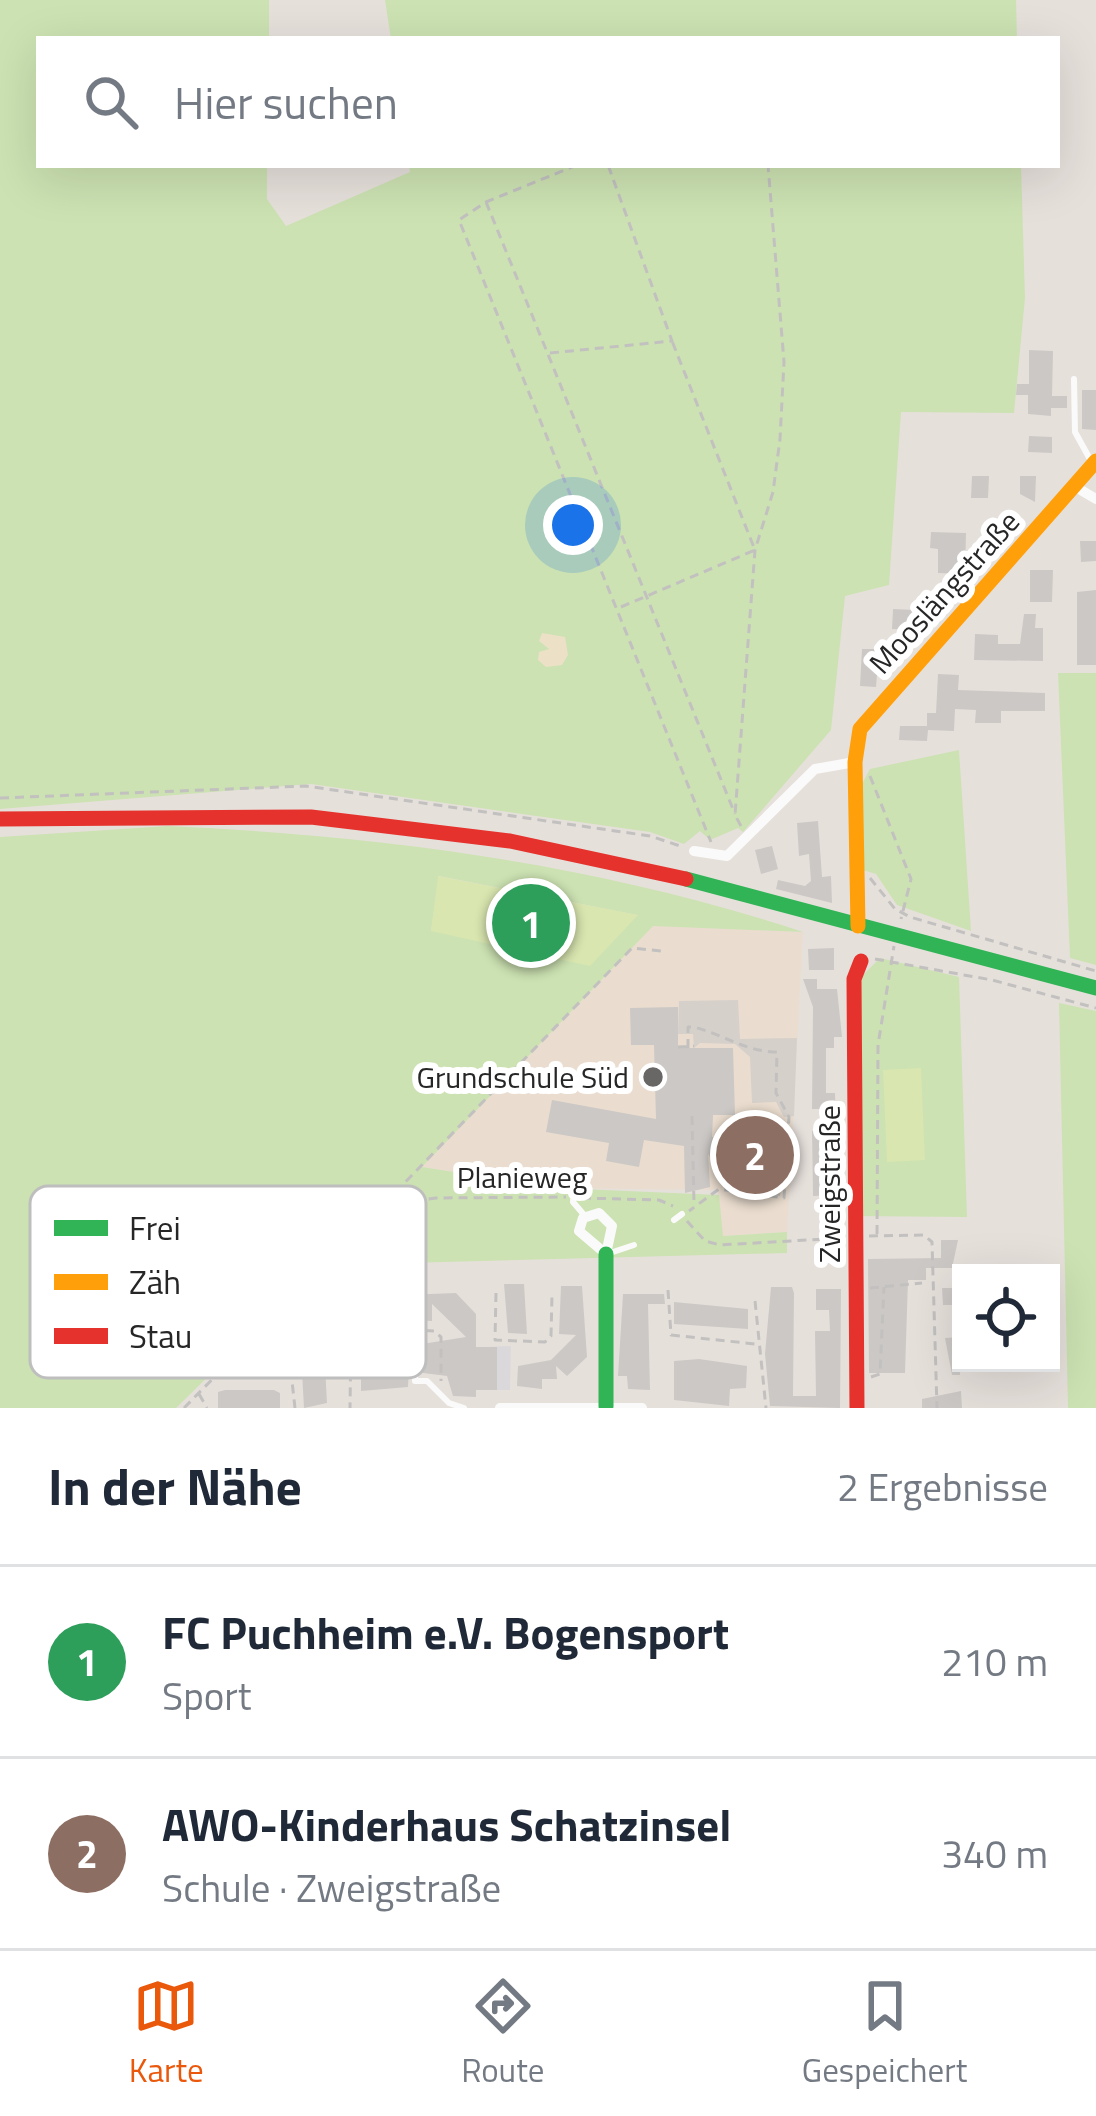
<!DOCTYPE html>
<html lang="de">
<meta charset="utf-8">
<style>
body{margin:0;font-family:"Titillium Web",sans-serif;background:#f6f6f7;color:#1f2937}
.controls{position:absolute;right:36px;bottom:36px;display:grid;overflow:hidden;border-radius:0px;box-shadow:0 12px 48px #0002}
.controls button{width:108px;height:108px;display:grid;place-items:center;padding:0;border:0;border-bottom:3px solid #e0e1e3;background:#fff;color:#1f2937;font:60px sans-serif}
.you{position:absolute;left:573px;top:525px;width:42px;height:42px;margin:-30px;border:9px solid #fff;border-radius:50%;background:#1a73e8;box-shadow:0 0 0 18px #1a73e833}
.badge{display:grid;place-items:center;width:78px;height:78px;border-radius:50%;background:#ea580c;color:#fff;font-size:39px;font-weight:700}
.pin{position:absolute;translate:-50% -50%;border:6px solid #fff;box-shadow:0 3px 12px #0006}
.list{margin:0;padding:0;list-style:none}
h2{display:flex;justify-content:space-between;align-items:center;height:156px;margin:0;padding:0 48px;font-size:51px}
h2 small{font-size:39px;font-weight:400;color:#747a83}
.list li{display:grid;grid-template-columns:78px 1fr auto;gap:36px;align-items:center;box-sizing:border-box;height:192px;padding:0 48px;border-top:3px solid #e0e1e3}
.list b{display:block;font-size:45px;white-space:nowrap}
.list p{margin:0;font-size:39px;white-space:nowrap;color:#747a83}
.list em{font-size:39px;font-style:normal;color:#747a83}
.icon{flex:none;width:66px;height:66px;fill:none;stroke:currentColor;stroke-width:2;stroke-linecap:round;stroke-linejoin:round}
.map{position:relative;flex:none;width:1096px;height:1408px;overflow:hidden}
.search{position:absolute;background:#fff;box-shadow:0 12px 48px #0002;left:36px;right:36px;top:36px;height:132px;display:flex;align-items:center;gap:30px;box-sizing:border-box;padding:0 42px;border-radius:0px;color:#747a83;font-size:45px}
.sheet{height:540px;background:#fff}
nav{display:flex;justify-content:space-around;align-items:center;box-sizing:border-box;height:168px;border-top:3px solid #e0e1e3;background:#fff;font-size:33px;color:#747a83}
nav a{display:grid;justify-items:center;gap:6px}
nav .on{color:#ea580c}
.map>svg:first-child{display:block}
.industrial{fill:#dbd8db}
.education{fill:#eaddcf}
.green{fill:#cce2b2;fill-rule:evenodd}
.sand{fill:#ece1c7}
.pitch{fill:#d9e6b0}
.plaza{fill:#d6d0cb}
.building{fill:#ccc8c5}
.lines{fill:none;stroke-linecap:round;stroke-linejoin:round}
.path{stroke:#c2c1c0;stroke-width:3;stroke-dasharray:9 6;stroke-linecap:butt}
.lane{stroke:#fbfafa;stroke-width:6}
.street{stroke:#fbfafa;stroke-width:10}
.fast{stroke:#30b455;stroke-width:15}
.slow{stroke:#ff9f0a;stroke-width:15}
.jam{stroke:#e5322d;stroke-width:15}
.poi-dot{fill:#696765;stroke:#fff;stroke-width:4.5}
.labels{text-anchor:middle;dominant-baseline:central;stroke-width:12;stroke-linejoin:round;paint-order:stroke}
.street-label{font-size:30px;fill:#262626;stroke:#fff}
.poi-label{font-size:30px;fill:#262626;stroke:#fff;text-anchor:end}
.key{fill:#fff;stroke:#bebebe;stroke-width:3}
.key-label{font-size:33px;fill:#262626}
</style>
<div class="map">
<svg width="1096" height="1408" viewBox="0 0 1096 1408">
<rect width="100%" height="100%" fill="#e6e0db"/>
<path class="industrial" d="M511 1346 510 1390H487V1347Z"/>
<path class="education" d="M653 925 803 932 787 1232 723 1236 718 1190 557 1188 421 1167Z"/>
<path class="green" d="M0 0H269V39H39V165H267V199L286 226 410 172 409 165H1021L1025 298 1014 413 901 412 889 585 845 596 831 730 743 832 738 828 710 840 700 831 684 844 650 832 311 784 0 809Z
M385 0H1016L1017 39H391Z
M1058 673H1096V965L1070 958Z
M959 750 971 931 897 905 876 874 863 870 862 784 870 769Z
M168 826C385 836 597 864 803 932L653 926 422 1167 557 1188 719 1195 723 1236 787 1232V1253L330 1265 397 1191 176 1408H0V837ZM439 876 637 915 638 916 431 931Z
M880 958 959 977 967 1217 851 1216 858 980Z
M1059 1003 1096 1011V1408H1068Z"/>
<path class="sand" d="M542 633 565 637 568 655 562 665 546 667 538 660 539 652 549 649 539 641Z"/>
<path class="pitch" d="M438 876 638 915 590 966 431 931Z
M921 1068 925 1160 887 1162 883 1070Z"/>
<path class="plaza" d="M738 1000 740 1039 797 1038 794 1116 784 1117 776 1102 752 1103 750 1057 735 1044 700 1043 694 1048 693 1034H678L679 1001Z"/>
<path class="building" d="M1029 350 1053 351 1052 396H1067V408H1051V416L1028 414V395H1016L1017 384H1029Z
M1082 390H1096V430L1082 429Z
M1029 436 1052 437V453L1028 452Z
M972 476H989L988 498H971Z
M1020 476H1036L1035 502 1020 494Z
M931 532 966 533 965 574 938 573V549L930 548Z
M1080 541H1096V561L1081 562Z
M1030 570H1053L1052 602H1030Z
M1096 590V665H1077V592Z
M893 609 914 610 913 630 892 629Z
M1024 614H1036L1035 628H1043V661L974 660 975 634 998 635V644H1020Z
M862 649H884V675H877L876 687 860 686Z
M938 674 959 675 958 690 1045 693V711H1001V723H975L976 710 955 709 954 731 928 730 927 741 899 740 900 726H927V713H936Z
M818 821 822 877 831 876 832 903 776 889 778 880 805 886 811 881 809 854 799 856 797 823Z
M772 846 778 869 761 874 755 850Z
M834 948V970H809L808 949Z
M803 979H817V989H811H837L842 1037H834V1048H826V1093H835L838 1195 813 1196 812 1131H824V1109H812L813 1007Z
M678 1007V1048H733L735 1115H713L712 1137 761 1146 784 1163 780 1196 730 1188 708 1154 710 1187 685 1193 684 1146 644 1140 639 1167 606 1161 609 1143 546 1132 552 1100 656 1119 654 1045H631L630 1008Z
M941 1240H958L952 1268H926V1280H908L905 1373H869L868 1259 941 1258Z
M340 1282 356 1298 323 1328 327 1403 304 1408 299 1318Z
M504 1284H524L527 1334 508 1333Z
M561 1286H582L587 1357 567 1376 556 1366 557 1379H542V1389L517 1386 518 1366 551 1360 576 1335 559 1334Z
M771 1287H792L794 1293 793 1396H816L815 1331H830L829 1310H816V1289H841L840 1408 770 1406 765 1354Z
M942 1288H959L960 1305H943Z
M456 1293 476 1314V1347H497V1390H476V1397L453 1396 447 1376 423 1373 422 1344 466 1337 432 1304V1321L371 1318V1298L377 1296Z
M623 1294H664L665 1304H648L650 1390 628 1389 627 1376H618Z
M674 1302 748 1309V1329L674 1324Z
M961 1337 960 1375H952L945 1338Z
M361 1341 410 1344 408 1387 361 1391Z
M699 1359 747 1366 746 1388 730 1389 729 1406 674 1400V1361Z
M225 1390H274L280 1393V1408H218V1392Z
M961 1391 962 1408H922V1399Z"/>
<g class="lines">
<path class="path" d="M577 165 486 202 459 220 711 842
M486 202 735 814
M550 353 672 341 608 165
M621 607 755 550 672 341
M870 776 911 879 901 919
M0 798 306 786 650 836 683 847
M741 826 735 815 755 550 773 492 780 439 784 362 768 165
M870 878 895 909 910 917 1096 971
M875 959 992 980 1096 1008
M678 1047 694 1046
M688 1048V1027H694C724 1035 747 1052 777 1052L776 1093 789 1117 784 1198 719 1189 689 1211
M692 1116 694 1204
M582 1198 659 1200 673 1206
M385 1203 632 948 661 951
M687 1221 705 1241 720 1245 842 1238
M877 1234 878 1045 894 946
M869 1236 924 1235 932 1242 937 1408
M337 1255 363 1283V1327L351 1333 350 1408
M870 1288 922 1283
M668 1290 671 1335 755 1344
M496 1293 495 1340 545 1342 551 1336 552 1295
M755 1301 766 1408
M284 1310 295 1408
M365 1328 434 1331 441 1337V1381
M871 1377 880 1374 884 1287
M199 1394 207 1408
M184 1408 384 1205 436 1198 566 1197"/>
<path class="lane" d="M1074 379 1075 432 1091 461
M574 1189 573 1202 585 1216
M674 1220 682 1214
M610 1253 634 1245
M416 1348 415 1381H427L449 1403 464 1408"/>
<path class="street" d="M1074 486 1096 499
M694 851 727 856 815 769 855 762
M599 1213 612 1226 606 1254 579 1231 583 1218Z
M500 1408H642"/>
<path class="fast" d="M686 879 1096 988
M606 1254V1406"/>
<path class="slow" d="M858 926 855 762 860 729 1096 461"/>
<path class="jam" d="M0 819 311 817 510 841 686 879
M857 1408 854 979 861 961"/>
</g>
<circle class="poi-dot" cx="653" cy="1077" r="12"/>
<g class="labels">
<g class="street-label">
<text transform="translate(944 592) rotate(-48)">Mooslängstraße</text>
<text x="522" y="1177">Planieweg</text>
<text transform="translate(829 1184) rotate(-90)">Zweigstraße</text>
</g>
<g class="poi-label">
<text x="629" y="1077">Grundschule Süd</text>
</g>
</g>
<rect x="30" y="1186" width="396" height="192" rx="18" class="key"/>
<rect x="54" y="1220" width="54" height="16" fill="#30b455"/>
<rect x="54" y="1274" width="54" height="16" fill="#ff9f0a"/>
<rect x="54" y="1328" width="54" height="16" fill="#e5322d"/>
<g class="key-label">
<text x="129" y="1240">Frei</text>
<text x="129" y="1294">Zäh</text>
<text x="129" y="1348">Stau</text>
</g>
</svg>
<div class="controls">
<button><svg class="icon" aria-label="locate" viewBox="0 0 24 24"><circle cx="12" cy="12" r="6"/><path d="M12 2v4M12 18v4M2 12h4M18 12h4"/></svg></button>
</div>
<div class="you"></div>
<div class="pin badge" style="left:531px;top:923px;background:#2e9e5b">1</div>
<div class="pin badge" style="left:755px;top:1155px;background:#8d6e63">2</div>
<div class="search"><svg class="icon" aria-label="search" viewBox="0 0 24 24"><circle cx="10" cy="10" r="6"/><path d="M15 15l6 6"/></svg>Hier suchen</div>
</div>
<section class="sheet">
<h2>In der Nähe<small>2 Ergebnisse</small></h2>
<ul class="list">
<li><span class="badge" style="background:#2e9e5b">1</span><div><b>FC Puchheim e.V. Bogensport</b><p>Sport</p></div><em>210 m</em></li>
<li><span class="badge" style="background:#8d6e63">2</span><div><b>AWO-Kinderhaus Schatzinsel</b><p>Schule · Zweigstraße</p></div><em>340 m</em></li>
</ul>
</section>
<nav>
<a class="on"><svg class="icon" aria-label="map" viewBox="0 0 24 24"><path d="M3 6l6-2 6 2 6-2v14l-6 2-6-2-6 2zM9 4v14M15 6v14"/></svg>Karte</a>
<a><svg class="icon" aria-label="directions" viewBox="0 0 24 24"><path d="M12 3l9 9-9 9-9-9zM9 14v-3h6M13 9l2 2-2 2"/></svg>Route</a>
<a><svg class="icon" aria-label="saved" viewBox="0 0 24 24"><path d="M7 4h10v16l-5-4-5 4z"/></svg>Gespeichert</a>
</nav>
